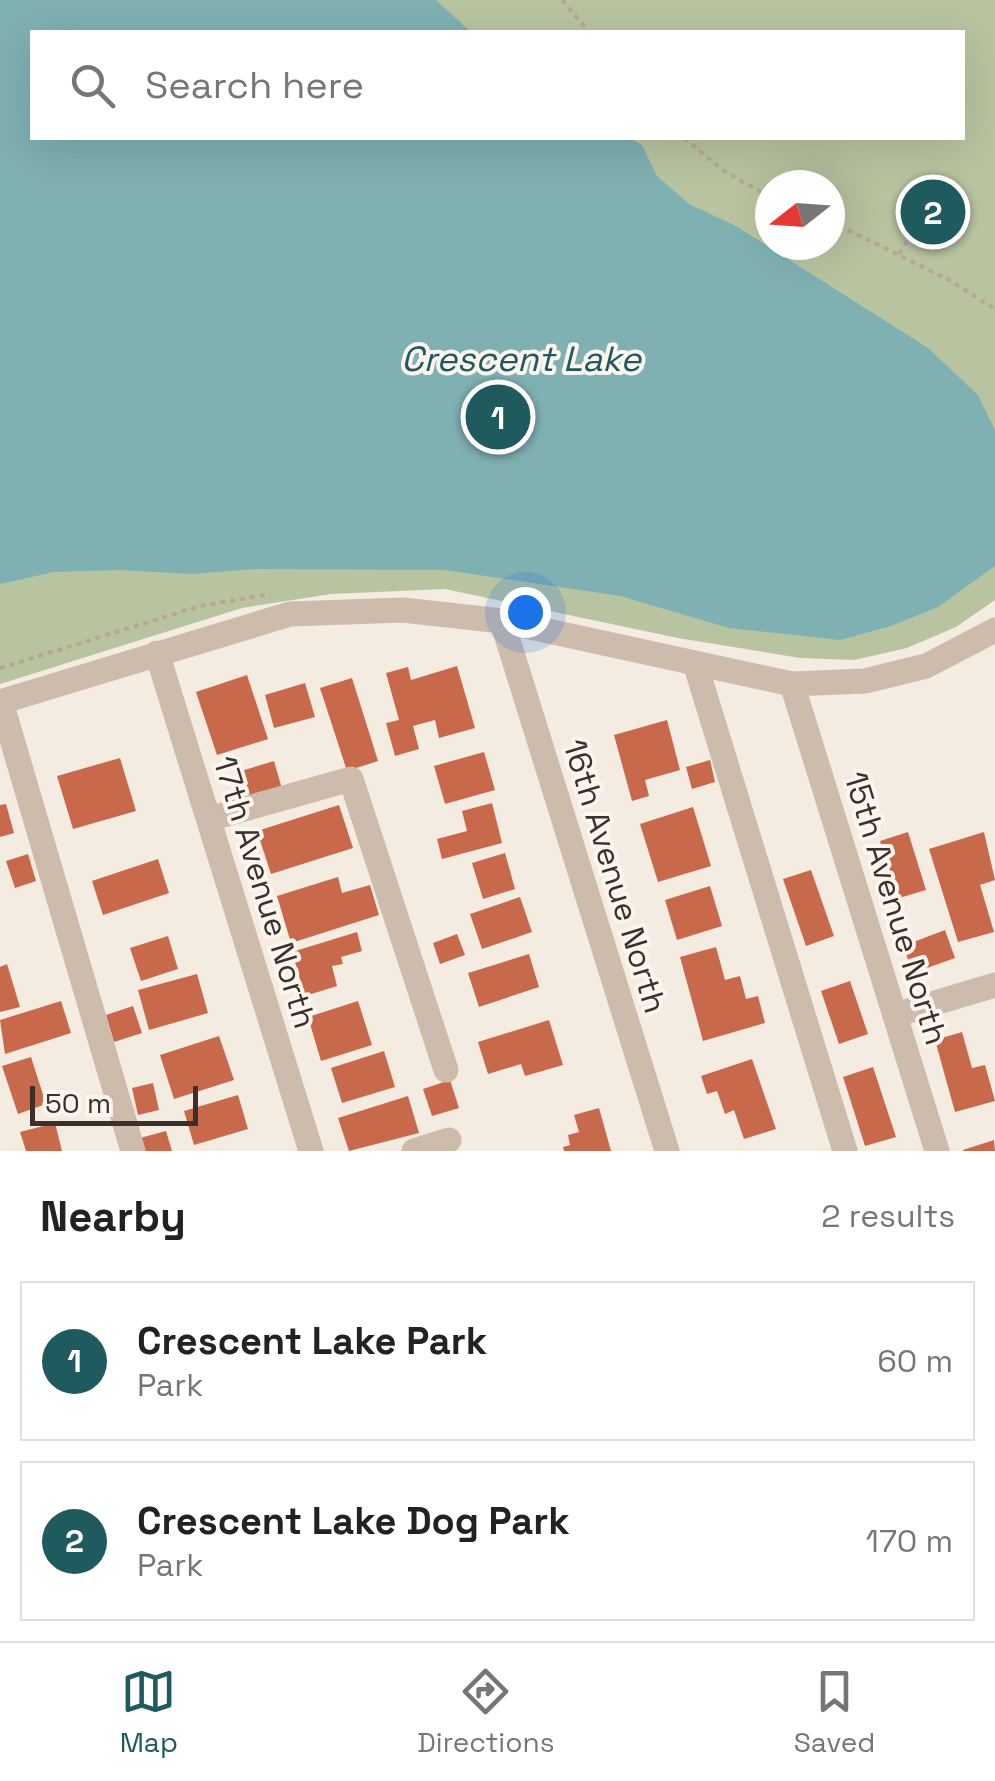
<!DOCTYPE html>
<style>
body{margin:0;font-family:"Space Grotesk",sans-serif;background:#f6f6f6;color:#222}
.compass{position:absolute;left:755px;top:170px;width:90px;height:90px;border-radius:50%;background:#fff;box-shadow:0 10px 40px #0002;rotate:253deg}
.scale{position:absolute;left:30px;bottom:25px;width:168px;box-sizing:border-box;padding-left:10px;border:5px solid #3b302b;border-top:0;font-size:28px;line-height:35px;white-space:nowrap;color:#3b302b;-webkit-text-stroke:8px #fbf5ee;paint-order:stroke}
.you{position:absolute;left:525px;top:612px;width:35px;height:35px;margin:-25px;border:8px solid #fff;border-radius:50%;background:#1a73e8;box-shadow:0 0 0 15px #1a73e833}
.badge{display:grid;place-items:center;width:65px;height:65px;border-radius:50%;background:#1f5a5e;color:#fff;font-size:32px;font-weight:700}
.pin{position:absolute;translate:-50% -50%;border:5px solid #fff;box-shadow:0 2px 10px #0006}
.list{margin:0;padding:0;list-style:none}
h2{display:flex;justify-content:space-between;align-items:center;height:130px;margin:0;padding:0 40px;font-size:42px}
h2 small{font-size:32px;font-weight:400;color:#767676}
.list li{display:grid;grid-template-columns:65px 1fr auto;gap:30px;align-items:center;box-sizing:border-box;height:160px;margin:0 20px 20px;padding:0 20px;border:2px solid #e0e0e0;border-radius:0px}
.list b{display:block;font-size:38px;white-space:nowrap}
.list p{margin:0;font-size:32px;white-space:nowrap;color:#767676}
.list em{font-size:32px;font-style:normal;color:#767676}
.icon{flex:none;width:55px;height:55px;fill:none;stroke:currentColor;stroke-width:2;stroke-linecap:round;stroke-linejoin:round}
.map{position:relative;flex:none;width:995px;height:1151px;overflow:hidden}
.search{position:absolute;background:#fff;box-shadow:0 10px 40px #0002;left:30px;right:30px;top:30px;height:110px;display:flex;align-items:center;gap:25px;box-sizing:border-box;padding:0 35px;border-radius:0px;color:#767676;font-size:38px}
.sheet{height:490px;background:#fff}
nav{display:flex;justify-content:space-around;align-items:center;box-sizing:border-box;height:140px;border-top:2px solid #e0e0e0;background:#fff;font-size:28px;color:#767676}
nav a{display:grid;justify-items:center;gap:5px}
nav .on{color:#1f5a5e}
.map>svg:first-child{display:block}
.green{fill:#b8c4a0;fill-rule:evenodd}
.water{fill:#7fb0b2}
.building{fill:#c8694b}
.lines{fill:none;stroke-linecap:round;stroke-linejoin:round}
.path{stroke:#b9a596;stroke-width:4;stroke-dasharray:5 5;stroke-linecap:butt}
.minor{stroke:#cdbbac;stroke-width:25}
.labels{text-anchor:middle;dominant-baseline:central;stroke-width:8;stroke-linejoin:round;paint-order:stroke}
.street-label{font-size:32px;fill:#3b302b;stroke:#fbf5ee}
.water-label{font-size:35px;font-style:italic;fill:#1f5a5e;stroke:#fbf5ee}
</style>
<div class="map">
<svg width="995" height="1151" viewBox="0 0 995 1151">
<rect width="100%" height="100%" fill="#f4ebe1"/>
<path class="green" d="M0 0H995V600L956 627 907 648 854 660 800 658 678 638 445 589 331 594 242 608 0 684ZM32 32H962V138H32ZM770 185H830V245H770Z"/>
<path class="water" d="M0 0H436L471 32H32V138H630L642 145 657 176 689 204 736 226 928 348 978 395 995 430V566L938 607 891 626 840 640 729 628 620 596 445 570 255 569 192 574 118 570 54 572 0 584Z"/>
<path class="building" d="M457 666 475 728 439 738 435 720 413 726 419 749 395 756 386 723 399 720 386 673 408 667 411 680Z
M247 675 268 739 217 755 196 692Z
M352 678 378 761 347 771 320 688Z
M305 683 315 717 274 728 265 695Z
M667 720 680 770 645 780 649 796 632 801 614 735Z
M484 752 495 790 445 804 434 766Z
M120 758 136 811 73 829 57 776Z
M710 760 715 782 692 789 686 767Z
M274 761 282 789 250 799 241 771Z
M492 803 502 843 442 859 437 839 467 831 462 811Z
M6 804 14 833 0 837V805Z
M339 805 353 848 271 874 257 831Z
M693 807 711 866 658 882 640 824Z
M908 832 926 890 899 898 880 841Z
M984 832 995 880 980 885 994 932 958 942 929 849Z
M505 853 515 889 483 899 472 863Z
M28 854 36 881 15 888 6 861Z
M158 859 169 893 103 915 92 881Z
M811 870 834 936 806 946 783 879Z
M338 877 342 893 370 885 379 915 291 943 277 896Z
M710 886 722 926 677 940 665 900Z
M520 897 532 932 482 949 470 914Z
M945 930 955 958 913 973 903 946Z
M357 932 362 951 341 957 343 964 332 966 337 986 305 996 292 952Z
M457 934 465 955 440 964 433 943Z
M168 936 178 969 141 981 130 948Z
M716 947 725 980 740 976 746 999 758 996 765 1023 703 1041 680 957Z
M529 954 539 987 479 1007 468 973Z
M7 964 20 1007 0 1012V967Z
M197 974 208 1013 149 1030 138 990Z
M850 981 868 1034 839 1044 821 991Z
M61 1001 71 1033 5 1054 0 1020Z
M358 1001 372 1045 321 1061 308 1017Z
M133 1006 142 1033 114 1042 106 1015Z
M549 1020 563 1065 525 1076 521 1064 488 1074 478 1042Z
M962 1032 972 1068 985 1065 995 1101 955 1112 935 1040Z
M219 1036 234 1080 174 1099 160 1055Z
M384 1051 395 1087 342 1103 331 1068Z
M31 1057 46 1104 18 1114 2 1066Z
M752 1059 776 1129 744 1139 734 1110 725 1114 717 1091 707 1094 701 1076Z
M873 1067 896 1137 865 1146 843 1077Z
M450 1080 459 1108 432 1116 423 1089Z
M153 1083 159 1110 138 1115 132 1088Z
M238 1095 248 1129 194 1145 184 1111Z
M408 1096 419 1133 349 1151 338 1118Z
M599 1108 611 1151H564L563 1147 570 1145 568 1135 579 1132 574 1115Z
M55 1123 62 1151H26L20 1132Z
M166 1131 172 1151H144L140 1138Z
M994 1140 995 1151H963V1150Z"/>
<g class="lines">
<path class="path" d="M562 0 589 32
M684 138 724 171 770 197
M830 221 949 280 995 309
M899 254 910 236
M0 668 200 606 270 594"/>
<path class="minor" d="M502 621 667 1151
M157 653 311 1151
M695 663 845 1151
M792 684 937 1151
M0 702 290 614 403 610 502 621 792 684 865 681 926 666 995 630
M1 702 133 1151
M209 819 351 779 446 1070
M895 1015 995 985
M414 1151 449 1140"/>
</g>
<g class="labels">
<g class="street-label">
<text transform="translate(615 876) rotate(73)">16th Avenue North</text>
<text transform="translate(265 892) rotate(73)">17th Avenue North</text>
<text transform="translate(896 908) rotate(73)">15th Avenue North</text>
</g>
<g class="water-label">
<text x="521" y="359">Crescent Lake</text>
</g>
</g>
</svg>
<svg class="compass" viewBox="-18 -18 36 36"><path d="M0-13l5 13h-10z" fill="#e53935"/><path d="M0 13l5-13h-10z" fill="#767676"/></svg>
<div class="scale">50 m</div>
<div class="you"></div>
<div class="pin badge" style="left:498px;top:417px">1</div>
<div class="pin badge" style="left:933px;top:212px">2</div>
<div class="search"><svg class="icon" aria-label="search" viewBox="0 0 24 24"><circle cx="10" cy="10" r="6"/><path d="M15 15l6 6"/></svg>Search here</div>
</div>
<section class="sheet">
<h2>Nearby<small>2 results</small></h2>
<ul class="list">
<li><span class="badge">1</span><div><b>Crescent Lake Park</b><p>Park</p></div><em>60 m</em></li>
<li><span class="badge">2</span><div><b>Crescent Lake Dog Park</b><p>Park</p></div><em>170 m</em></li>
</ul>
</section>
<nav>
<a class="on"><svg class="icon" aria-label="map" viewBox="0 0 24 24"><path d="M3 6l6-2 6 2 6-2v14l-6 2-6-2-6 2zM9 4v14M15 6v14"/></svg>Map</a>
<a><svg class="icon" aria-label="directions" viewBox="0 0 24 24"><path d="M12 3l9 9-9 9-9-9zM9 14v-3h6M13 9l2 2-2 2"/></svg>Directions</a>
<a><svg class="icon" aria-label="saved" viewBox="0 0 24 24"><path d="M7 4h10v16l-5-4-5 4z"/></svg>Saved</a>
</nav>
